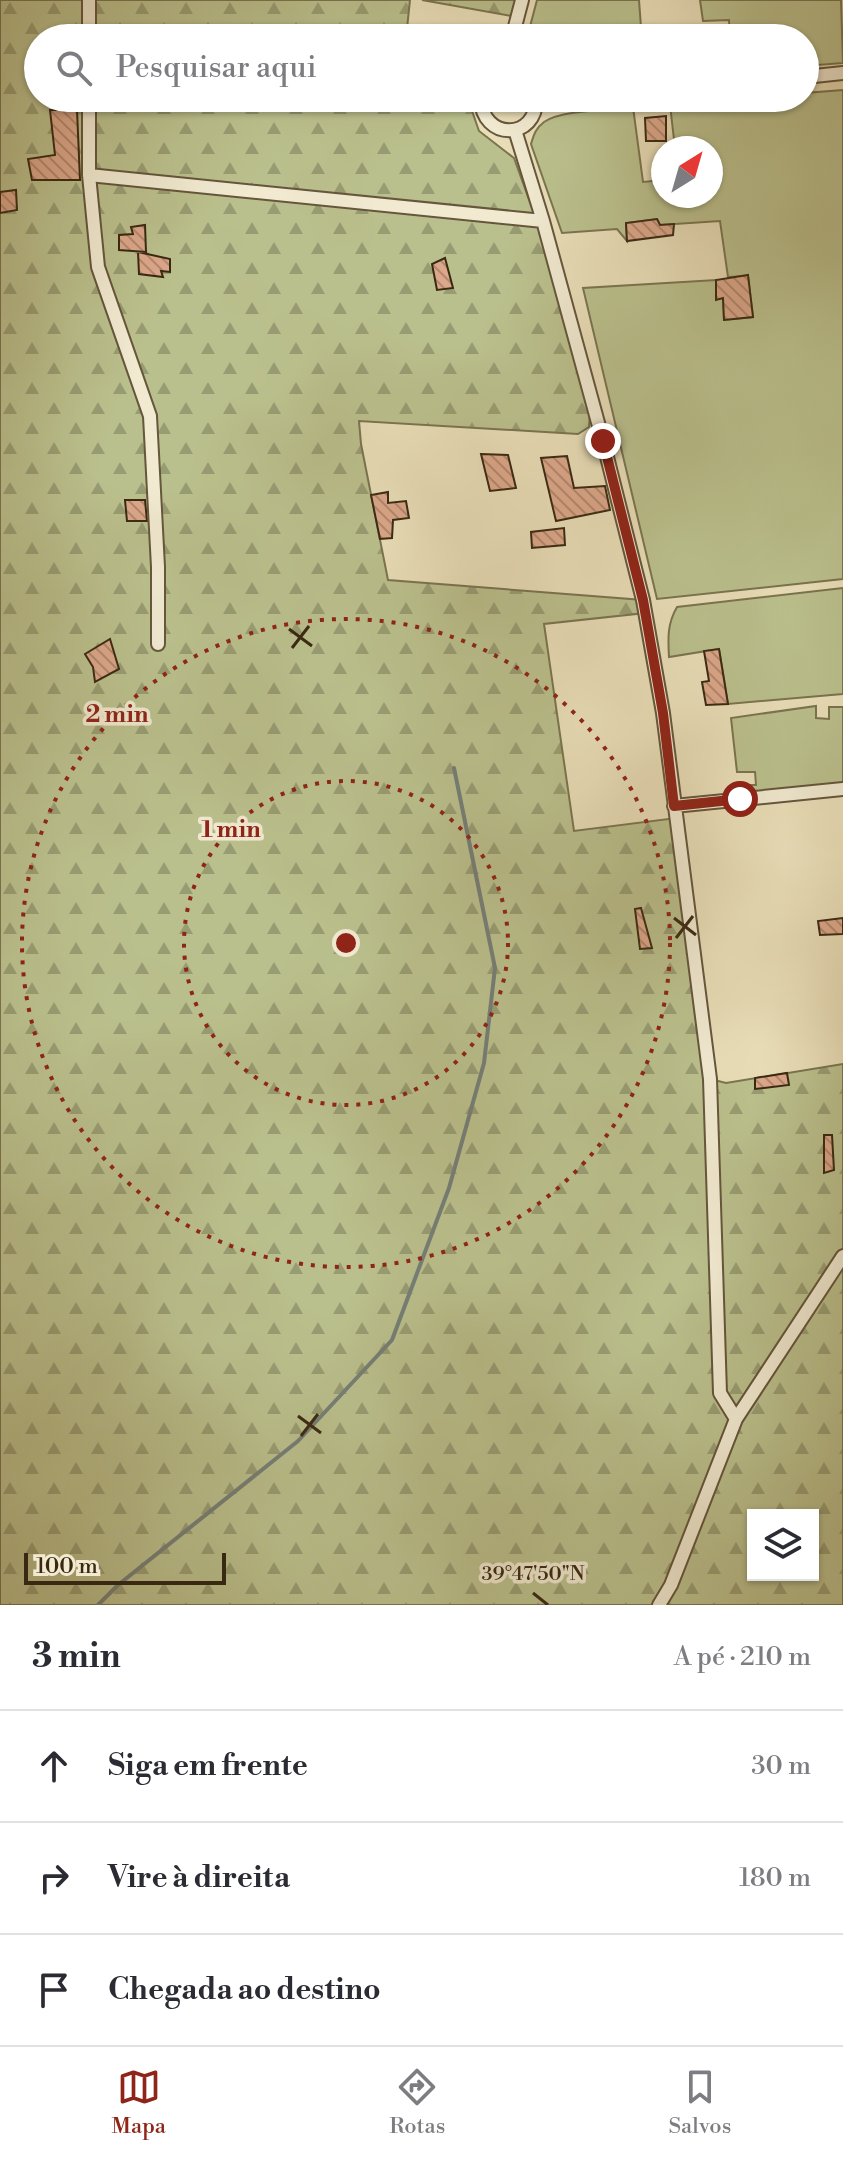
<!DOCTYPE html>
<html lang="pt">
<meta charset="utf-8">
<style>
body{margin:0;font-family:"Libre Bodoni",serif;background:#f7f7f7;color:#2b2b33}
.controls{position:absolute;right:24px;bottom:24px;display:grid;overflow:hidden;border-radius:0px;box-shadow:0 2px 6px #0004}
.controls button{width:72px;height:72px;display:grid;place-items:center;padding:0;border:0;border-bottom:2px solid #e1e1e2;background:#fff;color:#2b2b33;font:40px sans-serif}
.compass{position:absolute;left:651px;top:136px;width:72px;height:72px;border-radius:50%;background:#fff;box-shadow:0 2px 6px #0004;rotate:37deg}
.scale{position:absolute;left:24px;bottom:20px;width:202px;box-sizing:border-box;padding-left:8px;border:4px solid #392912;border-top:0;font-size:22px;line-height:28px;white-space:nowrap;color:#392912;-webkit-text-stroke:6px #f1ead1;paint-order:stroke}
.stop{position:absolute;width:24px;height:24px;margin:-18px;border:6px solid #8f2418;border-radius:50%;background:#fff}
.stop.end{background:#8f2418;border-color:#fff;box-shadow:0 2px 8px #0008}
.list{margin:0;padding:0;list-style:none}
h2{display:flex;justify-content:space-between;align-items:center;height:104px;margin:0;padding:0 32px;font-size:34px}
h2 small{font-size:26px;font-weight:400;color:#7c7c81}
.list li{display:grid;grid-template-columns:52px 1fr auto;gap:24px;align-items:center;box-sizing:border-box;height:112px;padding:0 32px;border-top:2px solid #e1e1e2}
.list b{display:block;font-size:30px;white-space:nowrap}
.list em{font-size:26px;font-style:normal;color:#7c7c81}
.icon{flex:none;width:44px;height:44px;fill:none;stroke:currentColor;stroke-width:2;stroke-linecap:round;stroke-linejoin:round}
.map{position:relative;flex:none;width:843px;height:1605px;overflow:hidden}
.search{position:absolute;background:#fff;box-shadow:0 2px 6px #0004;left:24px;right:24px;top:24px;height:88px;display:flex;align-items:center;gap:20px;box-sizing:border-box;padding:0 28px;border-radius:44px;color:#7c7c81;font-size:30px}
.sheet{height:440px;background:#fff}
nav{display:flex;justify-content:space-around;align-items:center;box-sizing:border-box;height:112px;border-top:2px solid #e1e1e2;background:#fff;font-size:22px;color:#7c7c81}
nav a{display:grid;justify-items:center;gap:4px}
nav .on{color:#8f2418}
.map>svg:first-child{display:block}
.green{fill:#bac08d;stroke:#7a7450;stroke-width:2}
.forest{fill:url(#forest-firs);stroke:#7a7450;stroke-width:2;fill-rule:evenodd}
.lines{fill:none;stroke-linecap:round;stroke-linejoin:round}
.stream{stroke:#757f77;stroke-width:4}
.building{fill:url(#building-back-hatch);stroke:#392912;stroke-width:2}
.street-casing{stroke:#65563c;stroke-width:16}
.street{stroke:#f1ead1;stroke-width:12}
.route{stroke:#8f2418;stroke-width:10}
.ticks{fill:none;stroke:#392912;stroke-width:3}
.ring{fill:none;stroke:#8f2418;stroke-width:4;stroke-dasharray:4 8}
.ticks-label{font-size:20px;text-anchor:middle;fill:#392912;stroke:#f1ead1;stroke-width:7;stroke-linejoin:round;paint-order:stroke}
.centre{fill:#8f2418;stroke:#f1ead1;stroke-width:4}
.ring-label{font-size:24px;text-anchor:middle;font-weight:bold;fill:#8f2418;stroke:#f1ead1;stroke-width:7;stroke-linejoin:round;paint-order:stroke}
</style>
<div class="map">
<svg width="843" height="1605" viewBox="0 0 843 1605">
<defs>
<pattern id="forest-firs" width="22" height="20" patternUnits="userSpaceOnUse" patternTransform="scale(2)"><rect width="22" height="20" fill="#bac08d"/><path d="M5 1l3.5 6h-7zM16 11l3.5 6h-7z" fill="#989c72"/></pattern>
<pattern id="building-back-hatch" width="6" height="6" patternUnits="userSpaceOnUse" patternTransform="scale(2)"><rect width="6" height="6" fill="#dca78a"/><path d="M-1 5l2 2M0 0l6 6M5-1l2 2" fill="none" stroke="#b3886f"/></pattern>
</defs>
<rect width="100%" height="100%" fill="#e9deb8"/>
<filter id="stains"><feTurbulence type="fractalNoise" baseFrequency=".0025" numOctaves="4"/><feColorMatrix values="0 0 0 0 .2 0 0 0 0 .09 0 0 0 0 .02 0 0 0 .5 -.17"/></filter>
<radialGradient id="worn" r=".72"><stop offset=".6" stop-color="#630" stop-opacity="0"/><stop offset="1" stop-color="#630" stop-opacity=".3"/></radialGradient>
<path class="green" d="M537 0H639L641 27 647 32 648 38H527Z
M700 0H841L843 63 805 66V38H730L729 20 703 21Z
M843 90V579L657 599 583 288 716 280V299L723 298 724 320 753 317 748 276 728 277 720 221 660 225 657 219 626 223 627 241 617 229 562 233 531 144C534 134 536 128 544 122 561 110 610 110 633 107L643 182 663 180V196H711V148H675L670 105 750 98H805V93Z
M843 588V694L728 704 719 649 669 657C668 639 667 624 677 607Z
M816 706V718L829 719V707H843V789L740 799 742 785H756L755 772H737L731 718Z"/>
<path class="forest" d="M0 0H410L406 38H38V98H399L472 111 479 131 514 158 546 247 590 411 589 427 578 434 359 421 361 444 388 580 643 600 645 613 544 624 574 831 676 818 710 1079 726 1083 843 1064V1605H0ZM753 1515H813V1575H753Z
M422 0H517L512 16Z"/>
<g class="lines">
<path class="stream" d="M98 1605 118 1585 298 1441 392 1340 449 1188 484 1063 495 968 454 768"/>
</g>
<path class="building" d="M50 110H77L80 180H32L28 159 55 155Z
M666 116V141H646L645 118Z
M16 190 17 210 0 213V192Z
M657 219 660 225 674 224 673 235 627 241 626 223Z
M145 225 146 252 119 250V235L133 234 131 227Z
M138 252 170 259V272L161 271 163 277 139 274Z
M445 258 453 288 437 290 432 264Z
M748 275 753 317 724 320 723 298 716 300V280Z
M481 454 508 455 516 488 490 491Z
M567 456 574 488 605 486 610 510 556 521 541 458Z
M388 492V503L406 501 409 518 393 520 392 538 380 539 371 495Z
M125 500H145L147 521H127Z
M564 528 565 545 532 548 531 532Z
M110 639 119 669 95 682 93 667 85 654Z
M719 649 728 704 706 705 702 682 709 681 704 651Z
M641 908 652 948 640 949 635 909Z
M843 918V934L820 935 818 921Z
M787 1073 789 1085 755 1089V1078Z
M824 1135H832L834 1170 824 1173Z"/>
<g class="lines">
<g class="street-casing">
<path id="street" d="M89 0V38
M512 38 522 0
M805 77 843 73
M89 98V175L98 267 150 416 158 567V644
M481 98C481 141 538 141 536 98
M536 100 562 98
M515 130 543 221 603 441 643 600 663 713 710 1079 720 1393 736 1419
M89 175 543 221
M674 806 843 789
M659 1605 671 1585 736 1419 843 1256"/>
</g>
<use href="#street" class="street"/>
</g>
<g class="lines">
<path class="route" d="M603 441 643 600 663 713 674 806 740 799"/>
</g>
<path class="ticks" d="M289 629 312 646M292 648 309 626M674 918 696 935M676 938 693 916M298 1416 321 1433M301 1436 318 1414M533 1593 548 1605"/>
<g class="ring">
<circle cx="346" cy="943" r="162"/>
<circle cx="346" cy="943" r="324"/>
</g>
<g class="ticks-label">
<text x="533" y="1580">39°47'50"N</text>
</g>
<circle cx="346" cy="943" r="12" class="centre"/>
<g class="ring-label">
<text x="117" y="722">2 min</text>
<text x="231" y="837">1 min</text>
</g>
<rect width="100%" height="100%" filter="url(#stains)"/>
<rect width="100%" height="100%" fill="url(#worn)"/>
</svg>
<div class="controls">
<button><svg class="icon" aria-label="layers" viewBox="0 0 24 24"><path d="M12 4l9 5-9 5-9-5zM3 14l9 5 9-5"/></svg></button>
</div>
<svg class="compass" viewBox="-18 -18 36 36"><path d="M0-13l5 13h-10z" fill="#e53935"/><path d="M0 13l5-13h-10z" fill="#7c7c81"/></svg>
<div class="scale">100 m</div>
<div class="stop" style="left:740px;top:799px"></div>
<div class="stop end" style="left:603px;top:441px"></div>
<div class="search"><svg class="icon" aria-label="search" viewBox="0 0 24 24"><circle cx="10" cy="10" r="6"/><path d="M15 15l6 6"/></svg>Pesquisar aqui</div>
</div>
<section class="sheet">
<h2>3 min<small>A pé · 210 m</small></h2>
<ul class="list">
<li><svg class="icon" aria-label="ahead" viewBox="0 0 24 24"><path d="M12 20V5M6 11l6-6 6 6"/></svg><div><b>Siga em frente</b></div><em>30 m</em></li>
<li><svg class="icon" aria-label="right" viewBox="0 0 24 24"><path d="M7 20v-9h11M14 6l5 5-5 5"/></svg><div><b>Vire à direita</b></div><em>180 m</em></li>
<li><svg class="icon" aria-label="arrive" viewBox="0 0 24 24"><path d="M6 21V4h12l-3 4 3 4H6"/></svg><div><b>Chegada ao destino</b></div></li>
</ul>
</section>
<nav>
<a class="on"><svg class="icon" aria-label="map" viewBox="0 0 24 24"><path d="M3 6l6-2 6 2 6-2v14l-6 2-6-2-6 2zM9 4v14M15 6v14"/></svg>Mapa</a>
<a><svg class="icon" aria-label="directions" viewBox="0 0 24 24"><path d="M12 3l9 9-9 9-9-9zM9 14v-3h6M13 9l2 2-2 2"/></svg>Rotas</a>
<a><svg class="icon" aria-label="saved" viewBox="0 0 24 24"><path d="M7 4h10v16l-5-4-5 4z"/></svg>Salvos</a>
</nav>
